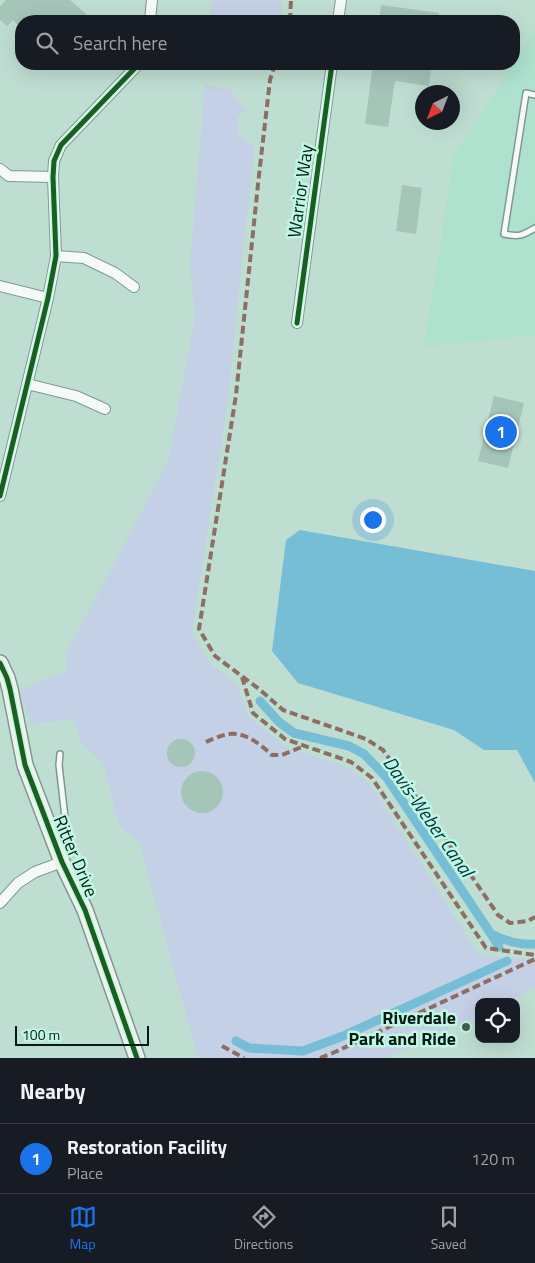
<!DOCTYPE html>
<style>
body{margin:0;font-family:"Titillium Web",sans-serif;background:#20242c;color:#f1f3f6}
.controls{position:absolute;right:15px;bottom:15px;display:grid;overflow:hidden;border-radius:10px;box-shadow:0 5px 20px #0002}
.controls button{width:45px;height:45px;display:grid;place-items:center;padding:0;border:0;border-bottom:1px solid #363941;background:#171b24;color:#f1f3f6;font:25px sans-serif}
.compass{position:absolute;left:415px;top:85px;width:45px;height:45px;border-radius:50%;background:#171b24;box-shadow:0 5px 20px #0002;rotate:222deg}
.scale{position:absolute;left:15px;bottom:12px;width:134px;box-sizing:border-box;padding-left:5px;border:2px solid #041a13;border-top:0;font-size:14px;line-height:18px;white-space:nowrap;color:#041a13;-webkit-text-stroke:4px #bff8e2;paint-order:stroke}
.you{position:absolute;left:372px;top:519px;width:18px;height:18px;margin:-12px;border:4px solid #fff;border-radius:50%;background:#1a73e8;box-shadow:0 0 0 8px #1a73e833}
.badge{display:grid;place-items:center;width:32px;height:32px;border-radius:50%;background:#1a73e8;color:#fff;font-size:16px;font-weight:700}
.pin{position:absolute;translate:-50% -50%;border:2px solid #fff;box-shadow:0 1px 5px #0006}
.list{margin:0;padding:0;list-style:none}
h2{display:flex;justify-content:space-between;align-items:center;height:65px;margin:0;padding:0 20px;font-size:21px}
h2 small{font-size:16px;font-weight:400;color:#9ea1a6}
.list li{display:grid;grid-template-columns:32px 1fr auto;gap:15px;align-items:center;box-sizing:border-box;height:70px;padding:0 20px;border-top:1px solid #363941}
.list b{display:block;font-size:19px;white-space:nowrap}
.list p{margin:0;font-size:16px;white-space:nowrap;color:#9ea1a6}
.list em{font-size:16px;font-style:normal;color:#9ea1a6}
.icon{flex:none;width:28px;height:28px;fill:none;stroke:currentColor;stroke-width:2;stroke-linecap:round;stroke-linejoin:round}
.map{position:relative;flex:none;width:535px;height:1058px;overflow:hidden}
.search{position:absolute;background:#171b24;box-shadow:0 5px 20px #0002;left:15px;right:15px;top:15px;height:55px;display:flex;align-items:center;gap:12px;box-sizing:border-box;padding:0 18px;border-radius:20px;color:#9ea1a6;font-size:19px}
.sheet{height:135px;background:#171b24}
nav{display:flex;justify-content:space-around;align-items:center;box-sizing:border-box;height:70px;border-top:1px solid #363941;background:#171b24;font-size:14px;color:#9ea1a6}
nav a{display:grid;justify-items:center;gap:2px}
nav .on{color:#1a73e8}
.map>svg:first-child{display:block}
.built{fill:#aee1ce}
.green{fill:#c4d0e5}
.water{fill:#75bed6}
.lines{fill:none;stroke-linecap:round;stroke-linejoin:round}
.canal{stroke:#75bed6;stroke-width:9}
.building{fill:#a5c5b9}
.lane-casing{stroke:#80988f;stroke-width:8}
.street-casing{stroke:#80988f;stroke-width:12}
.secondary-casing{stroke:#80988f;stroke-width:18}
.lane{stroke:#f5faf8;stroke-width:5}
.street{stroke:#f5faf8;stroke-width:10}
.secondary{stroke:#eef2ed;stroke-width:15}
.quiet{stroke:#8d6e63;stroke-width:4;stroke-dasharray:8 4;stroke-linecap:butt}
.cycleway-casing{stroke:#bff8e2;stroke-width:8}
.cycleway{stroke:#1b5e20;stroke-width:5}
.poi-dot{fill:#455f56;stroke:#bff8e2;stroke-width:2}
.labels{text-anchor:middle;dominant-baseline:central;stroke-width:5;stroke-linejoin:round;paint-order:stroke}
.street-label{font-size:18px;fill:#041a13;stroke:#bff8e2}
.poi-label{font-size:18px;font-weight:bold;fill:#041a13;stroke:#bff8e2;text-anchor:end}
.water-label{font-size:19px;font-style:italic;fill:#083344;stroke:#bff8e2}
</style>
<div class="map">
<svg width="535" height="1058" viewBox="0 0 535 1058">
<rect width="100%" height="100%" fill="#bfded2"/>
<path class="built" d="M535 29V335L424 347 454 156Z"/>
<path class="green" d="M212 0H281V16L280 21H210Z
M205 85 232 90 235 98 247 111 237 117 238 134 255 146 243 251 228 400 192 632 211 665 236 684 249 717 289 749 348 767 369 783 480 956 535 959V988L506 1002H479V1015L388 1058H198L139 842 119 827 103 763 81 743 74 719 30 724 20 691 36 683 67 671 66 654 168 462 195 318 190 264Z"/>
<path class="water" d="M300 530 535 571V783L517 750H484L454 730 298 683 272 651 286 540Z"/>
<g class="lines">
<path class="canal" d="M260 701 279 722 294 733 349 746 364 754 387 778 491 934C506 941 518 945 535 944
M491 934 499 947
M236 1041 249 1048 303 1051 343 1036 507 961"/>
</g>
<path class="building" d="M6 0H70L86 14 79 21H21V28L13 20 7 26 0 20V6Z
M381 5 439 13 438 21H379Z
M373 64H432L429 86 395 81 388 127 365 124Z
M402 185 422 188 416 234 396 231Z
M494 396 524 403 508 468 478 461Z
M167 753a14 14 0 1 1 28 0a14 14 0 1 1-28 0Z
M181 792a21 21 0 1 1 42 0a21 21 0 1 1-42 0Z"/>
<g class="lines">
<g class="lane-casing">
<path id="lane" d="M535 95 526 93 504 234C519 237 522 236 535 228
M60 754 59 765 67 835 61 849"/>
</g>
<g class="street-casing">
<path id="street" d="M150 21 152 0
M338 21 341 0
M0 169 9 176 53 177
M56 256 84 258 115 273 134 287
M0 286 48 298
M297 323 332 64
M27 384 76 396 105 409
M0 496 48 298 56 256 53 177 54 161 61 145 135 68 137 64
M0 903 18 883 35 872 62 862"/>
</g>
<g class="secondary-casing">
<path id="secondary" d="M0 663 7 678 10 689 25 765 62 862 85 910 137 1058"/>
</g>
<use href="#lane" class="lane"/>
<use href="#street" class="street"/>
<use href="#secondary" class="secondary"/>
<path class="quiet" d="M290 21 291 0
M275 64 270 80 259 175 236 395 199 629 215 656 259 689 283 710 366 739 383 750 466 868 498 915 510 923 528 921 535 917
M242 677 253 713 285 739 351 762 372 778 486 948 535 955
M206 742C213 739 222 735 229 734 246 732 261 745 272 755H282L304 746
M222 1046 244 1058
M320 1058 335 1052 535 959"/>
<g class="cycleway-casing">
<path id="cycleway" d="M297 323 332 64
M0 496 48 298 56 256 53 177 54 161 61 145 135 68 137 64
M0 663 7 678 10 689 25 765 62 862 85 910 137 1058"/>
</g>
<use href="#cycleway" class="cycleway"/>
</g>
<circle class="poi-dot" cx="466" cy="1027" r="5"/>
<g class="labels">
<g class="street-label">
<text transform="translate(300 191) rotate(-82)">Warrior Way</text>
<text transform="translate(76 856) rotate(67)">Ritter Drive</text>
</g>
<g class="poi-label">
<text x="456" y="1017">Riverdale<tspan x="456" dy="21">Park and Ride</tspan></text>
</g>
<g class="water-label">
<text transform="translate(429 816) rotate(55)">Davis-Weber Canal</text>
</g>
</g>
</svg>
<div class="controls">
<button><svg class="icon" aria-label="locate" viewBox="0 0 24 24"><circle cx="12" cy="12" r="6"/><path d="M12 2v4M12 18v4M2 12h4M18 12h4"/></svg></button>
</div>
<svg class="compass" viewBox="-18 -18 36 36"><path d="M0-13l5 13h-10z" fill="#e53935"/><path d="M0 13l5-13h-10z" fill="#9ea1a6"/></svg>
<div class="scale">100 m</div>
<div class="you"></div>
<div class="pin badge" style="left:501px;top:432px">1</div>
<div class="search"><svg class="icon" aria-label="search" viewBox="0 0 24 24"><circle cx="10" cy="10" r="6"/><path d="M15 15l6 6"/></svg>Search here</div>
</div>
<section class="sheet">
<h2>Nearby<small></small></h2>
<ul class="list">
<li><span class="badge">1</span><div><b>Restoration Facility</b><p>Place</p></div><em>120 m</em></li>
</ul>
</section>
<nav>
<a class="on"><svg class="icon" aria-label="map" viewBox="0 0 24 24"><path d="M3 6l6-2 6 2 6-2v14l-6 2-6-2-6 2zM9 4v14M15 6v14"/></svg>Map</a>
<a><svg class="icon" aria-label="directions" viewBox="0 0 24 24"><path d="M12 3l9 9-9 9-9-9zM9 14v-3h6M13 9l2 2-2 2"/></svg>Directions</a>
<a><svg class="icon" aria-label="saved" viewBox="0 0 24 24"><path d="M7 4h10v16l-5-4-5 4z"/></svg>Saved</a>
</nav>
